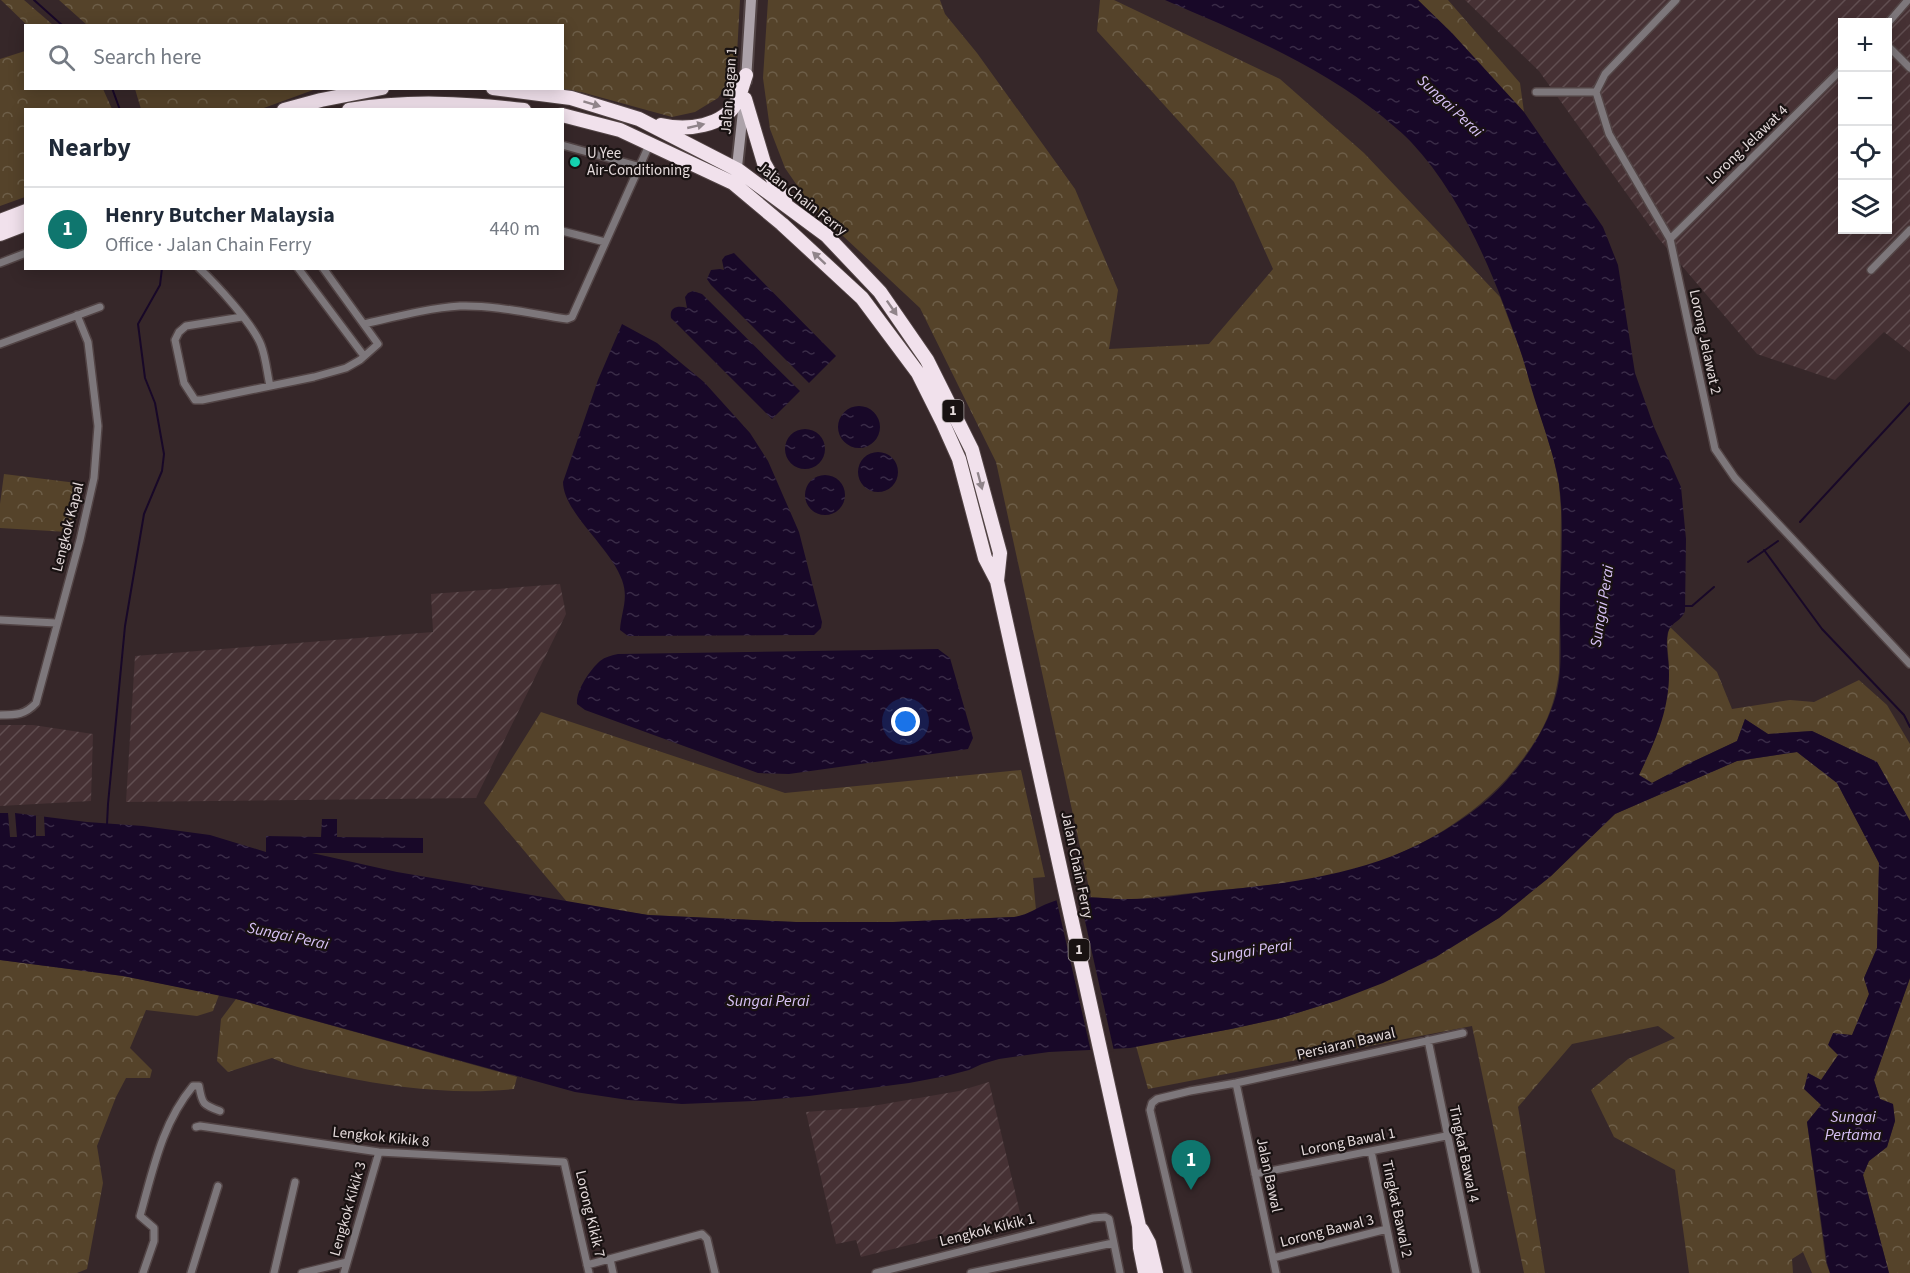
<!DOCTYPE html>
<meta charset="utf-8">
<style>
body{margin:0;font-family:"Source Sans 3",sans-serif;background:#f2f2f3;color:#1f2937}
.controls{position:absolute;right:18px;top:18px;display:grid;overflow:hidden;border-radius:0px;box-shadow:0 3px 15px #0003}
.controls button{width:54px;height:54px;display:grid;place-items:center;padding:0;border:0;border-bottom:2px solid #e0e1e3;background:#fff;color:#1f2937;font:30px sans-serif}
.you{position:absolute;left:906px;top:722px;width:21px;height:21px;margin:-15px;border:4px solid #fff;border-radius:50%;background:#1a73e8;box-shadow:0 0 0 9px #1a73e833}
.badge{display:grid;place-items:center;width:39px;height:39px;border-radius:50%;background:#0f766e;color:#fff;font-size:20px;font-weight:700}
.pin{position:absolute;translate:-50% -50px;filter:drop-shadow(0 2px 3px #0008)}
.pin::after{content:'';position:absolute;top:32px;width:21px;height:18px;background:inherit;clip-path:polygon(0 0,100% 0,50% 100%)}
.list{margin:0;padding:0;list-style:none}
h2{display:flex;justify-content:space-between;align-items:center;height:78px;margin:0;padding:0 24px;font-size:26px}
h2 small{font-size:20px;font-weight:400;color:#747a83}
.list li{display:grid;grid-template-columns:39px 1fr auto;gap:18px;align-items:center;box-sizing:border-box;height:84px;padding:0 24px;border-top:2px solid #e0e1e3}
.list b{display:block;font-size:22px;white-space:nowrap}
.list p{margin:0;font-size:20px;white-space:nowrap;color:#747a83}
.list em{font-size:20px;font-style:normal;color:#747a83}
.icon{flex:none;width:33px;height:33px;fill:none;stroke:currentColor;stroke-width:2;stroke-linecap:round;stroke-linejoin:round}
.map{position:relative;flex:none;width:1910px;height:1273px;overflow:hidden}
.search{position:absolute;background:#fff;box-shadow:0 3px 15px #0003;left:24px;top:24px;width:540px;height:66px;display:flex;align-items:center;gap:15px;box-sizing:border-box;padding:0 21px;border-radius:0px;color:#747a83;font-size:22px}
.panel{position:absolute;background:#fff;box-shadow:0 3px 15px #0003;left:24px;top:108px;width:540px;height:162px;border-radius:0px}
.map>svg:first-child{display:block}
.industrial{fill:url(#industrial-furrows);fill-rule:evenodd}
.forest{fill:url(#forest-crowns)}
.water{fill:url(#water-ripples)}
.pier{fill:#362729}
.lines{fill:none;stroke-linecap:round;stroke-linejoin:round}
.stream{stroke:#180828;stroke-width:2}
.street-casing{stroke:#524445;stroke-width:10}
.secondary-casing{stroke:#524445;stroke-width:14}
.highway-casing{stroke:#524445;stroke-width:16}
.street{stroke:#7d777b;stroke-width:7}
.secondary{stroke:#aca2a9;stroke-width:10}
.highway{stroke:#f1e1ec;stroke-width:14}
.oneway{fill:#90848a}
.poi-dot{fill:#16d5b3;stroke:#191212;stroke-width:2}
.labels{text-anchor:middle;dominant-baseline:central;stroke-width:4.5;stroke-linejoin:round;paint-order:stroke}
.shield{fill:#191212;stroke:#a79e9f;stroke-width:1.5}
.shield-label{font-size:14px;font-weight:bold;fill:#e4dadb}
.street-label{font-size:15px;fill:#e4dadb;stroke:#191212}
.poi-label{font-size:15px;fill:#e4dadb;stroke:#191212;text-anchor:start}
.water-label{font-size:16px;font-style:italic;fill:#d8c2f6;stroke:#191212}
</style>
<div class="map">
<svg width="1910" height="1273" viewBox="0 0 1910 1273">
<defs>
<pattern id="industrial-furrows" width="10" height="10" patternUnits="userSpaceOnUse" patternTransform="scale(1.5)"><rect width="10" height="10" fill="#463134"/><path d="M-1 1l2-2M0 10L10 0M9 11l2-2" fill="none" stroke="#614e51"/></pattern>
<pattern id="forest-crowns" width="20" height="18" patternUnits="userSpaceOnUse" patternTransform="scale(1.5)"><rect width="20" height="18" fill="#55432a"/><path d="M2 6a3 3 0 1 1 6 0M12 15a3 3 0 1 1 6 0" fill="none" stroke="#6d5e48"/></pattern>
<pattern id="water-ripples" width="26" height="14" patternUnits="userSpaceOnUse" patternTransform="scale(1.5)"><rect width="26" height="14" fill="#180828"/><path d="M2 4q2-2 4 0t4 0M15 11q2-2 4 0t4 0" fill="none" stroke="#392b47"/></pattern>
</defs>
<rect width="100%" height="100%" fill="#362729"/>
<path class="industrial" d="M1465 0H1910V352L1884 332 1835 380 1757 354 1659 239 1539 71ZM1842 22H1888V230H1842Z
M560 584 566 614 476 798 126 802 135 656 433 632 431 594Z
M0 725H33L93 734 91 801 0 806Z
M989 1082 1021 1217 861 1257 856 1240 836 1244 806 1112 867 1107 959 1091Z"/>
<path class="forest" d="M1 0H24L53 25H27Z
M59 0H740L736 72 718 98 695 112 672 117 581 92 544 89 562 88V26L87 25Z
M768 0H940L945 14 977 53 1075 189 1118 290 1109 349 1209 344 1273 269 1234 182 1097 31 1100 0H1114L1280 79 1364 153 1500 297 1520 349 1553 456 1559 484 1561 511 1559 672C1554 713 1540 738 1514 770 1475 818 1409 856 1349 871 1286 887 1220 889 1155 897L1129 900 1091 897 996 462 920 308 812 207 785 168 770 129 763 78Z
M1418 0H1448L1520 83 1524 112Z
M25 51 26 88 103 89 112 109 26 110 25 197 0 206V59Z
M135 89H316L261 109H141Z
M4 474 85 484 68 532 0 528V504Z
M1670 627 1717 672 1732 709 1790 700 1814 702 1859 680 1887 705 1910 744V821L1877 762 1812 731 1768 734 1745 719 1737 741 1690 763 1652 783 1639 775C1655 742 1668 710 1669 673 1670 657 1664 642 1670 627Z
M541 712 785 793 1021 770 1045 877 1033 878 1036 910 1025 915 1014 917 893 922H796L648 915 568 903 484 803Z
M1797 752 1837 783 1879 863 1877 948 1864 978 1869 994 1852 1036 1821 1080 1808 1073 1821 1105 1807 1122 1826 1263 1830 1273H1812L1803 1252 1792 1259 1793 1273H1689L1675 1170 1614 1137 1591 1090 1628 1059 1675 1038 1658 1026 1572 1044 1518 1107 1545 1273H1524L1472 1026 1148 1089 1136 1046 1231 1029 1281 1018 1339 1000 1499 918 1551 876 1615 814 1737 761Z
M0 960 123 976 219 995 213 1011 197 1016 146 1010 130 1048 152 1070 150 1078H126L116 1097 97 1146 103 1183 87 1269 77 1273H0Z
M1910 978V1273H1889L1863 1175 1869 1161 1887 1147 1895 1121 1893 1104 1880 1099 1874 1080Z
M236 999 517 1077 514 1089C456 1095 396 1088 339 1076 316 1071 294 1068 272 1058L228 1072 217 1061 221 1019Z"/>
<path class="water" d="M1165 0H1418L1452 33 1524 112 1603 227 1618 265 1635 373 1654 427 1681 487 1686 539 1685 611C1682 621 1671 622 1668 632 1665 645 1669 660 1669 674 1669 711 1655 742 1639 775L1652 783 1690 763 1737 741 1745 719 1768 734 1812 731 1877 762 1910 821V978L1874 1080 1880 1099 1893 1104 1895 1121 1887 1147 1869 1161 1863 1175 1889 1273H1830L1827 1263 1807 1122 1821 1105 1804 1089 1808 1073 1821 1080 1838 1055 1828 1045 1833 1033 1852 1035 1869 994 1864 978 1877 948 1879 863 1837 783 1797 752 1737 761 1615 814 1551 876 1499 918 1436 957 1383 983 1339 1000 1281 1018 1231 1029 1130 1048 1049 1052 999 1059 982 1064 969 1070 946 1076 909 1083 809 1096 754 1101 682 1104 628 1100 575 1092 236 999 123 976 0 960V813H15L87 822 143 826 210 835 266 852V836L321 837 322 819H337V837L423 838V853H312L397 872 648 915 796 922H893L1014 917C1028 915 1036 908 1049 903 1058 899 1068 898 1078 898 1096 896 1113 900 1131 899 1158 899 1186 894 1213 891 1313 881 1399 870 1481 805 1513 779 1546 734 1556 695 1563 669 1560 638 1560 612 1560 570 1565 526 1559 484 1554 454 1543 426 1534 397 1529 381 1525 363 1519 347 1495 277 1462 196 1411 142 1403 133 1392 125 1383 117 1318 64 1241 33 1165 0Z
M734 253 836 356 809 383 711 285 707 279 711 270 720 269 724 270 722 260 725 256Z
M693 291 702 294 800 391 772 419 671 318C669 307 678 305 687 308L685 297 688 293Z
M622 324 657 343 704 382 750 433 768 461 799 532 822 622 821 628 814 635 628 636 620 630C621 612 629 599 622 580 611 548 563 512 563 482L598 380Z
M838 427a21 21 0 1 1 42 0a21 21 0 1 1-42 0Z
M785 449a20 20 0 1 1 40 0a20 20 0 1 1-40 0Z
M858 472a20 20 0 1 1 40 0a20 20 0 1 1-40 0Z
M805 495a20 20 0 1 1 40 0a20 20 0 1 1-40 0Z
M938 649 950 658 973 738 968 749 789 774 758 773 585 710 577 704C576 690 590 670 600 661 605 657 612 655 618 654Z"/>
<path class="pier" d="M8 813H15L17 837H10Z
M36 815 44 816 45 836H36Z
M1079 894 1114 1051 1091 1052 1056 898Z"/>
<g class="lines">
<path class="stream" d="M34 0 63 26
M112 88 120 110
M1800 522 1910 403
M1764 550 1822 629 1904 715 1910 727
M1748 562 1778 541
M1685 606H1692L1714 587
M107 824 108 804 125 626 144 514 162 471 164 454 155 403 145 378 138 324 160 285 162 268"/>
<g class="street-casing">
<path id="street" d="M1676 0 1605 74 1596 92 1609 134 1670 239 1715 449 1735 478 1910 664
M1888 23 1908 0
M1888 46 1910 68
M1536 92H1596
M562 145 641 167
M562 231 605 242
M1670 239 1842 69
M0 263 26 253
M199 268C216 284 253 324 261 345 266 358 267 373 270 386
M298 268 364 356
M1871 270 1910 230
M242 317 186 326 179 332 175 340 184 383 195 400H202L314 377 346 368 360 360 378 344 323 268
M364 324C395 317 428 308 460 306 496 305 532 314 567 319L572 317 650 143
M0 344 100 307
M0 620 56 623
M0 715C16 715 25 715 36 703L80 540 94 478 98 426 88 342 77 315
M1428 1040 1476 1273
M1236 1083 1276 1273
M196 1127 200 1126 379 1152 564 1162 589 1273
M1371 1151 1396 1273
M1255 1174 1446 1136
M1273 1258 1387 1229
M610 1259 613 1273
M587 1265 702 1234 707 1239 715 1273
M143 1273 154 1241V1228L140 1216C153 1170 162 1123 193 1086H199C202 1104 203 1105 220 1111
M191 1273 218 1186
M274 1273 295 1182
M302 1273 347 1262
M344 1273 379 1152
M876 1273 1093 1218 1105 1217 1109 1219 1120 1273
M971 1273 1113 1243
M1188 1273 1150 1110 1152 1103 1157 1099 1190 1091 1236 1083 1463 1033"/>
</g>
<g class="secondary-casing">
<path id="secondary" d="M746 81 751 0
M736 176 744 102"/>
</g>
<g class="highway-casing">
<path id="highway" d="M493 88 571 98 639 119 738 170 826 235 880 292 927 360 972 450 1000 553 997 581
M745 99 764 163 785 200
M284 110 321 100 382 88
M349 110C407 100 465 103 524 110
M562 115 620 130 733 183 782 224 862 298 918 373 942 421 959 459 985 558 997 581 1139 1226 1140 1248 1145 1273
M661 125C686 131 724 127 737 101 741 93 743 83 746 75
M0 221 26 211
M0 234 26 224
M1142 1230 1149 1243 1156 1273"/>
</g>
<use href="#street" class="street"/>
<use href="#secondary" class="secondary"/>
<use href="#highway" class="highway"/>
</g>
<defs><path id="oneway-solid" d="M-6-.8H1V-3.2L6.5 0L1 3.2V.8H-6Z" transform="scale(1.5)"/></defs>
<g class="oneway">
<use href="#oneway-solid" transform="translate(592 104) rotate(17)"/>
<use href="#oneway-solid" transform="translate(696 126) rotate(-13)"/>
<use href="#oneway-solid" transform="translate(819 258) rotate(-137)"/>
<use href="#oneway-solid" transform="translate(892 308) rotate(55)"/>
<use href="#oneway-solid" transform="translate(980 481) rotate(75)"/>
</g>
<circle class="poi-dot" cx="575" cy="162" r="6"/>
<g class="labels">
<g class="shield">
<rect x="942.5" y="400" width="21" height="22" rx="4.5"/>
<rect x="1068.5" y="939" width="21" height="22" rx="4.5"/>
</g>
<g class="shield-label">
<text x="953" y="411">1</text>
<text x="1079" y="950">1</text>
</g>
<g class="street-label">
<text transform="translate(729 91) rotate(-86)">Jalan Bagan 1</text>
<text transform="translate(1747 145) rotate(-44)">Lorong Jelawat 4</text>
<text transform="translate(802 199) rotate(38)">Jalan Chain Ferry</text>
<text transform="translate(1705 342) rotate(78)">Lorong Jelawat 2</text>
<text transform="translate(68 527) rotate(-76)">Lengkok Kapal</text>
<text transform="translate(1077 865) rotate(78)">Jalan Chain Ferry</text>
<text transform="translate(1346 1044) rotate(-13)">Persiaran Bawal</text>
<text transform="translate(381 1137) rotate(6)">Lengkok Kikik 8</text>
<text transform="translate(1348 1142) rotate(-11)">Lorong Bawal 1</text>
<text transform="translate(1464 1154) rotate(78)">Tingkat Bawal 4</text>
<text transform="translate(1269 1175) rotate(78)">Jalan Bawal</text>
<text transform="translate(348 1209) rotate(-74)">Lengkok Kikik 3</text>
<text transform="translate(1397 1209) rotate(78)">Tingkat Bawal 2</text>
<text transform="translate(590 1214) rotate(77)">Lorong Kikik 7</text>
<text transform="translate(987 1230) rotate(-14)">Lengkok Kikik 1</text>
<text transform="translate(1327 1231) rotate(-14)">Lorong Bawal 3</text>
</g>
<g class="poi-label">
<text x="587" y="153">U Yee<tspan x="587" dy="17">Air-Conditioning</tspan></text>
</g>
<g class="water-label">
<text transform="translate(1450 106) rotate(43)">Sungai Perai</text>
<text transform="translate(1602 606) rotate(-81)">Sungai Perai</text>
<text transform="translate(288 936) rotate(12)">Sungai Perai</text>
<text transform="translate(1251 951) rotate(-9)">Sungai Perai</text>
<text x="768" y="1001">Sungai Perai</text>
<text x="1853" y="1117">Sungai<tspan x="1853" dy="18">Pertama</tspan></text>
</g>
</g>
</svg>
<div class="controls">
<button>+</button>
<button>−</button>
<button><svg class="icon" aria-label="locate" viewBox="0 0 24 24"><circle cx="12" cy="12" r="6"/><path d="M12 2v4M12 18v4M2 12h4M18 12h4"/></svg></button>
<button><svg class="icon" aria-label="layers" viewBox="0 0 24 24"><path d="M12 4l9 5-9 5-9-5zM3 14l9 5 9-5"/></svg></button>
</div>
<div class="you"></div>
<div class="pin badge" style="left:1191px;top:1190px">1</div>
<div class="search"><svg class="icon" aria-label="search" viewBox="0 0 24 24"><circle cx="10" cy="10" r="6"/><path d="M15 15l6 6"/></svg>Search here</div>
<section class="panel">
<h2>Nearby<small></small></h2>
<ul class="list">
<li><span class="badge">1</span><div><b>Henry Butcher Malaysia</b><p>Office · Jalan Chain Ferry</p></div><em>440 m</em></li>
</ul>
</section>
</div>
